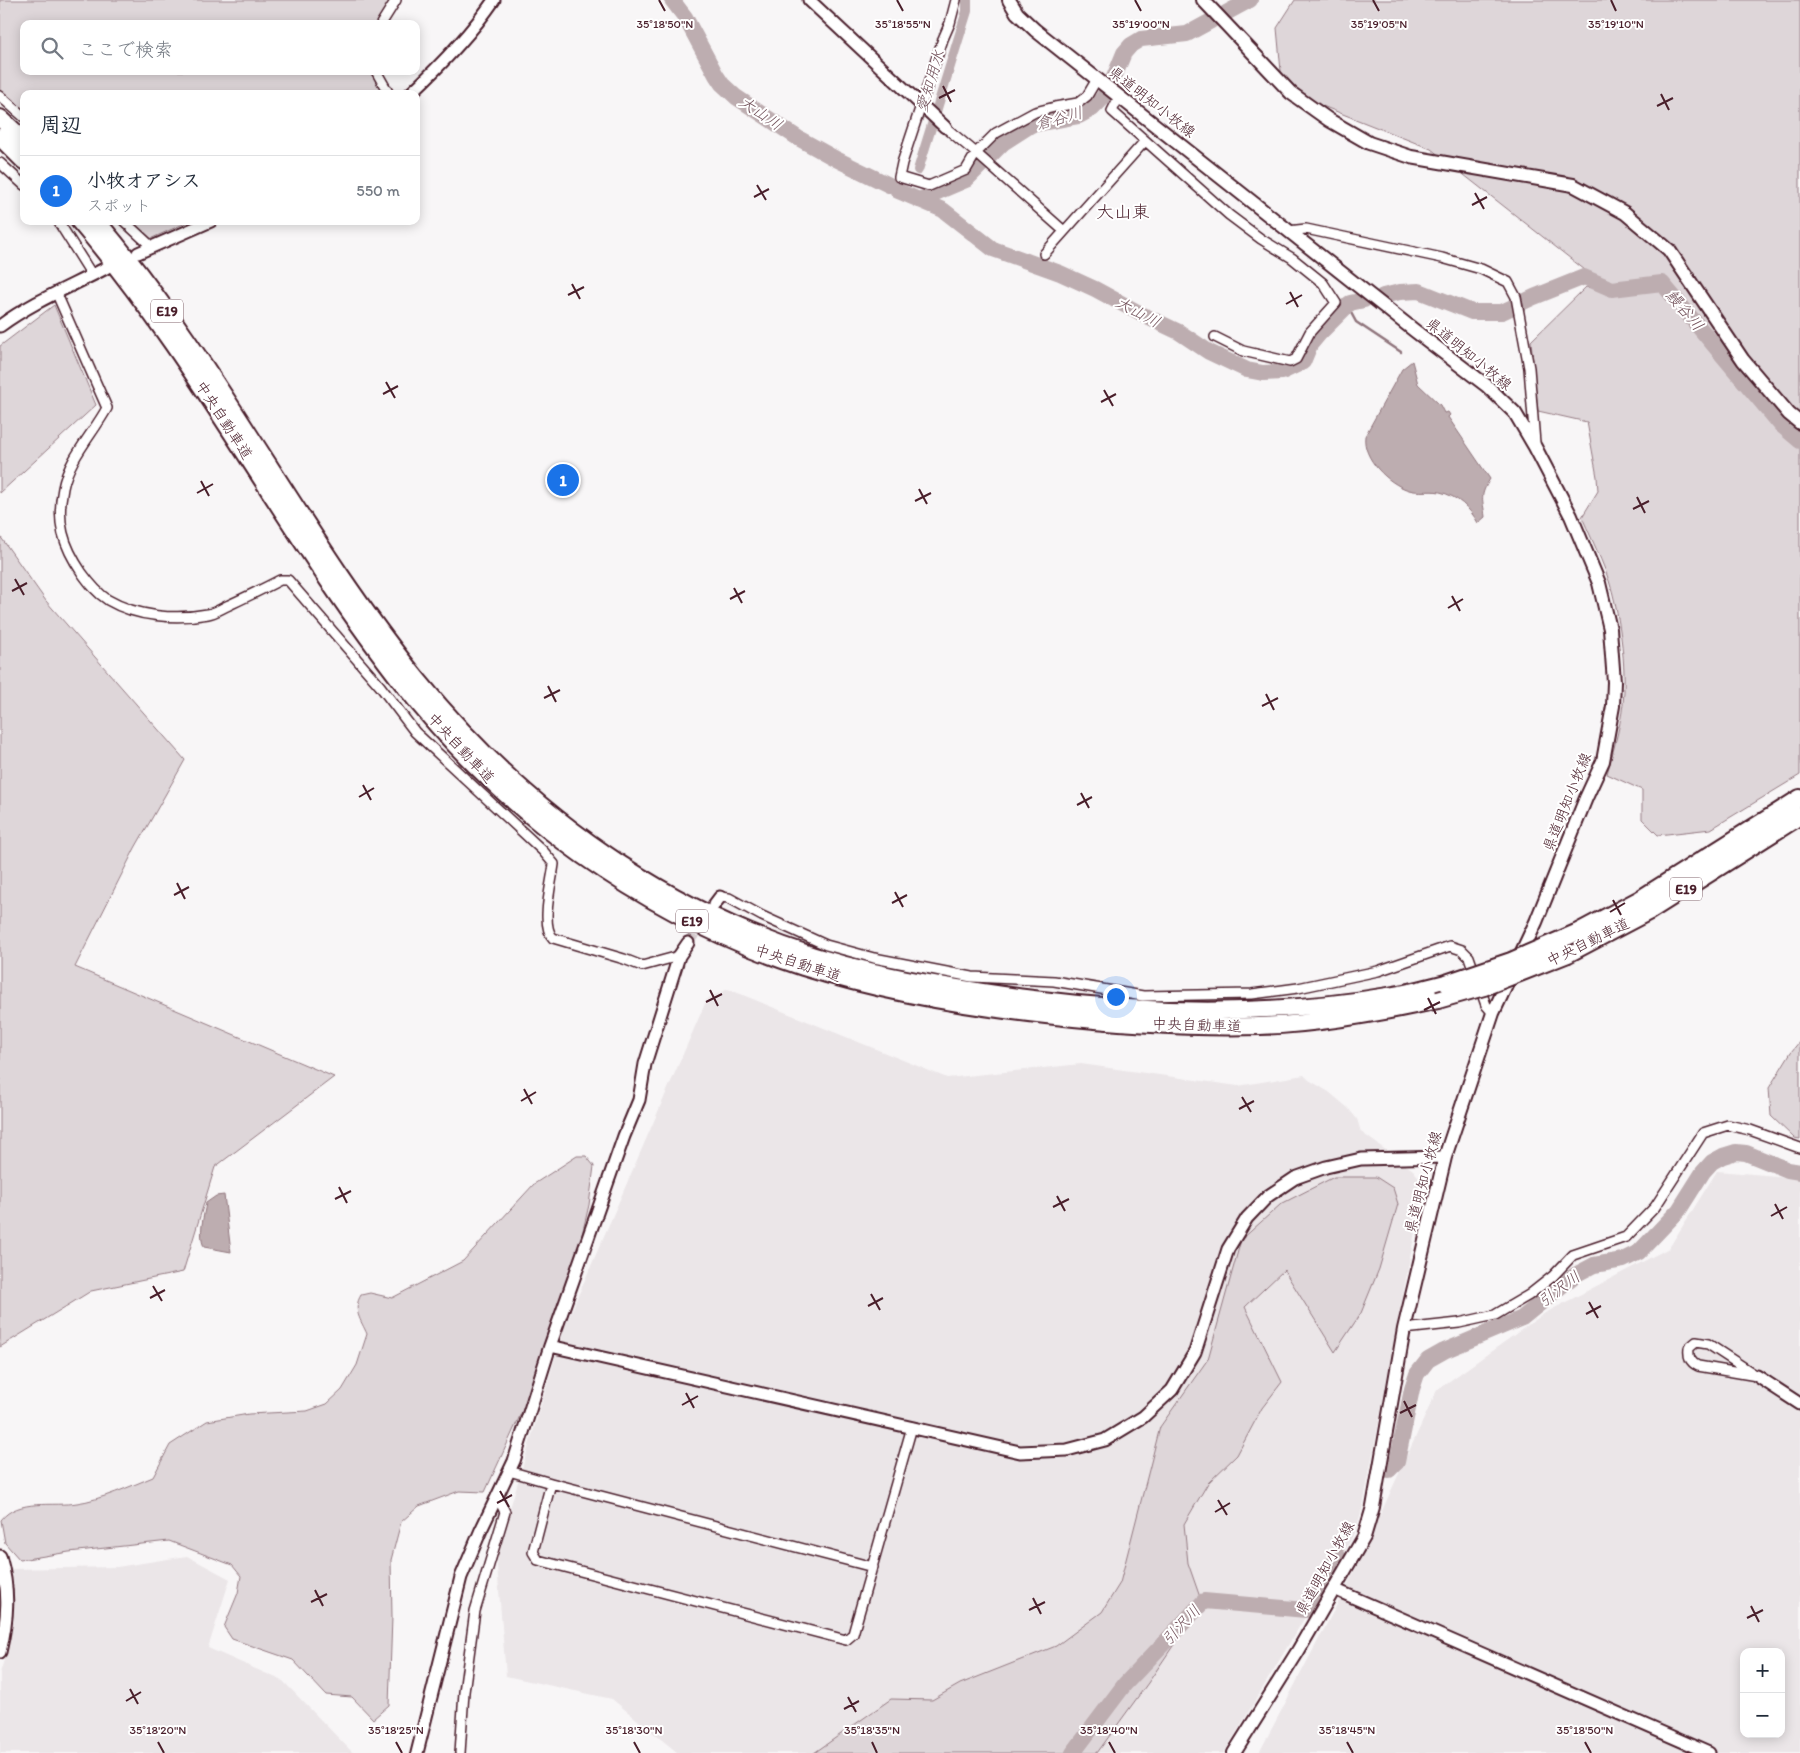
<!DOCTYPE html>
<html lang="ja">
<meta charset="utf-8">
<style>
body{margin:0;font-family:Itim,"Klee One",sans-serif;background:#f6f6f7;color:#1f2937}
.controls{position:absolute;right:15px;bottom:15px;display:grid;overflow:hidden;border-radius:10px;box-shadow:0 2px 12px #0003}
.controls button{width:45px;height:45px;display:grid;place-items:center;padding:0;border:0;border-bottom:1px solid #e0e1e3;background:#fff;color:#1f2937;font:25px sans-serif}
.you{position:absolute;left:1115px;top:996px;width:18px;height:18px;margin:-12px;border:4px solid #fff;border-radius:50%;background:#1a73e8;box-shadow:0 0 0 8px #1a73e833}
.badge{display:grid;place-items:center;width:32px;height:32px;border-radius:50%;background:#1a73e8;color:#fff;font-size:16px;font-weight:700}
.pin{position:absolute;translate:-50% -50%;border:2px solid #fff;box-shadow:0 1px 5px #0006}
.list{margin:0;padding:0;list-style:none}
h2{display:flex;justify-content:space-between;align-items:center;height:65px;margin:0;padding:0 20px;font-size:21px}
h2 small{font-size:16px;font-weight:400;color:#747a83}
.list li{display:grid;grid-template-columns:32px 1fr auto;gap:15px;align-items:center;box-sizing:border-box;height:70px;padding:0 20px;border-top:1px solid #e0e1e3}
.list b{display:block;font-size:19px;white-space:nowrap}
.list p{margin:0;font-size:16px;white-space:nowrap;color:#747a83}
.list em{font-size:16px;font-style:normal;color:#747a83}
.icon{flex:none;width:28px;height:28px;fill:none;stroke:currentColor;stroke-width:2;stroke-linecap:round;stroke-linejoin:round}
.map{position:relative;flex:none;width:1800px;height:1753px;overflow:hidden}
.search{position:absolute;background:#fff;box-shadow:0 2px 12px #0003;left:20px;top:20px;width:400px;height:55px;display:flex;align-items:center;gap:12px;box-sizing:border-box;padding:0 18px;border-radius:10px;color:#747a83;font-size:19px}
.panel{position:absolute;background:#fff;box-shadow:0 2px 12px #0003;left:20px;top:90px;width:400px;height:135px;border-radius:10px}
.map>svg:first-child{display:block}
.built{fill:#ebe6e8;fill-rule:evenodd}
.green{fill:#ded6d9;stroke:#947a82}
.water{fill:#bdadb0;stroke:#8f747b}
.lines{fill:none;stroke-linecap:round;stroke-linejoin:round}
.stream{stroke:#8f747b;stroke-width:2.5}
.canal{stroke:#bdadb0;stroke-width:10}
.river{stroke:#bdadb0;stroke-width:16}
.tertiary-tunnel{stroke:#d5cbce;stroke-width:11;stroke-dasharray:11 5.5;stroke-linecap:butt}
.minor-casing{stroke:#4a1f2b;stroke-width:12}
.tertiary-casing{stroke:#4a1f2b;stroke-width:15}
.secondary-casing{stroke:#4a1f2b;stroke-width:16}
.motorway-casing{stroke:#4a1f2b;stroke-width:20}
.minor{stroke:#fff;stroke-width:9}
.tertiary{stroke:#fff;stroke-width:11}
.secondary{stroke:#fff;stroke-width:12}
.motorway{stroke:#fff;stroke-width:16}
.motorway-bridge-casing{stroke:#4a1f2b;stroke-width:20;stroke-linecap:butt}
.motorway-bridge{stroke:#fff;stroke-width:16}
.ticks{fill:none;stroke:#4a1f2b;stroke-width:2}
.labels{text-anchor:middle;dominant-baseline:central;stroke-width:4;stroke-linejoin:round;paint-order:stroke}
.shield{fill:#fff;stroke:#80626b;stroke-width:1}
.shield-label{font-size:14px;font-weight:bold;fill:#4a1f2b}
.street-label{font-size:15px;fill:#4a1f2b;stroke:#fff}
.water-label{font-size:16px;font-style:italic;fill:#72515a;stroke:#fff}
.quarter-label{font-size:18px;fill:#4a1f2b;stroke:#fff}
.ticks-label{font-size:12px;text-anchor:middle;fill:#4a1f2b;stroke:#fff;stroke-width:4;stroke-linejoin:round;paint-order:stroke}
</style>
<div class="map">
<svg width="1800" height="1753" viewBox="0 0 1800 1753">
<rect width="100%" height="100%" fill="#f8f6f7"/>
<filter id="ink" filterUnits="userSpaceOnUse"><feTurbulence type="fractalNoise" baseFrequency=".02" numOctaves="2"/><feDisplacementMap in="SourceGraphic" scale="10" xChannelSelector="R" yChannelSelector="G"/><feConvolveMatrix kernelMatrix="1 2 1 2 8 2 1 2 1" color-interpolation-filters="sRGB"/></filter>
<g filter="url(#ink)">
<path class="built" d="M728 989 947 1078 1081 1064 1238 1086 1304 1075 1309 1080 1329 1092 1348 1108 1357 1119 1361 1132 1413 1170 1424 1184 1363 1506 1358 1523 1351 1540 1224 1753H678L612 1699 506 1676 497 1565 502 1535 564 1328 707 999Z
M1717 1171 1800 1178V1753H1259L1354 1572 1437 1390 1545 1313 1669 1248ZM1744 1652H1781V1734H1744Z
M187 1556 230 1579 208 1648 283 1681 353 1753H0V1673L10 1640 12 1623 9 1569 117 1567Z"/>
<path class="green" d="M0 0H392L378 24H24V71H373L378 84 385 94H24V114L0 92Z
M1295 0H1800V775L1711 829 1658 835 1642 819V790L1607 774C1614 747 1623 719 1624 691 1625 662 1621 631 1615 603 1609 573 1594 545 1582 517L1598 491 1597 477 1587 422 1538 411 1531 341 1586 287 1613 292 1431 149 1315 103 1282 82 1277 28Z
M129 221H190L150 239 147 238Z
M54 305 96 405 0 493V346Z
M0 536 46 601 185 760 135 848 75 967 334 1077 215 1167 183 1272 91 1291 0 1347Z
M1800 1041V1139L1794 1138 1771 1116 1769 1088 1791 1052Z
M577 1156H586L594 1166 589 1205 575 1264 545 1341 524 1407 485 1492 459 1491 419 1506 401 1522 391 1560 392 1617 389 1705 373 1719 352 1697 326 1695 293 1660 232 1639 224 1627 238 1593 241 1576 232 1565 169 1541 69 1552 20 1560 5 1543 1 1520C18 1498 53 1507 77 1503 100 1500 131 1486 153 1477L170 1445 207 1421 249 1414 307 1411 327 1404 342 1390 357 1365 367 1334C361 1320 352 1310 361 1295L370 1293 392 1298 463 1261 534 1184Z
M1334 1177H1376L1393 1188 1398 1204 1379 1269 1361 1313 1335 1352 1284 1270 1245 1307 1282 1382 1262 1408 1237 1455 1208 1483 1184 1524 1188 1563 1202 1603 1148 1683 1097 1753H814L891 1699 932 1700 960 1684 1056 1646 1102 1612 1120 1583 1160 1427 1208 1359 1241 1240 1281 1204Z"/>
<path class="water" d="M1412 361 1418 384 1440 405 1444 413 1448 412 1450 415 1448 417 1490 479C1479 497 1483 498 1485 517L1478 523C1470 508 1457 496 1440 492 1429 490 1419 493 1409 490 1388 484 1362 458 1365 436L1402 369Z
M224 1195 231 1252 204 1247C198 1234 204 1216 206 1203L216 1196Z"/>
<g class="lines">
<path class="stream" d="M1346 307 1349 309 1356 322 1401 352"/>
<path class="canal" d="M918 170 967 11V0"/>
<path class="river" d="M672 0 685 17 716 75 722 84 736 97 798 138 836 159 889 185
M1226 13 1250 0
M898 191 943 210 993 249 1060 273 1095 289 1143 315 1179 332 1209 352 1247 370 1263 373 1282 372 1303 362 1310 345 1320 333 1350 303 1364 300
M919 200 966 180 1003 143 1031 125 1079 116 1092 109 1102 99 1112 82 1124 53 1131 45 1141 39 1187 34 1211 21
M1383 296 1400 292 1419 291 1472 312H1502L1534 297 1584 277 1612 289 1662 283 1781 425 1800 441
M1389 1470 1397 1462 1412 1389 1417 1374 1428 1360 1444 1351 1522 1318 1575 1275 1594 1265 1623 1260 1639 1252 1679 1210 1703 1172 1712 1162 1723 1156 1736 1152 1746 1153 1788 1170 1800 1172
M1073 1753 1125 1684 1204 1601 1306 1610 1338 1556"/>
<path class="tertiary-tunnel" d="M688 943 704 919"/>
<g class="minor-casing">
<path id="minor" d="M956 0 950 23 943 39 902 163 899 177 929 186 966 170 976 153 1064 231
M381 24 396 0
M376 71 389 94
M0 96 24 117
M1119 97 1112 111 1229 215 1261 239 1292 258 1323 283 1336 303 1310 332 1296 359 1290 362 1243 351 1215 337
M945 127 976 153 996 133 1035 112 1055 107 1078 103 1087 96 1097 79
M0 163 24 185
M58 221 92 275
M124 221 152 247
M1288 231 1306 229 1442 258 1481 269 1508 282 1516 297 1529 368 1535 443
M1044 254 1145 141
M56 292 107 408C93 434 69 458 63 488 56 522 63 545 82 573 90 584 97 593 108 600 137 617 176 620 208 614 215 613 222 608 229 605 246 597 263 589 280 580H288L380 686 415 732 543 851 554 864C552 882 540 925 553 938L624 959 642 966 679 956
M720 897 729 898 762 916 826 945 874 958 972 977 1054 981 1143 996 1252 994 1298 988 1378 971 1450 946 1462 950 1469 957 1486 1005 1493 1013
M1404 1329 1459 1323 1495 1315 1529 1295 1553 1276 1573 1255 1626 1237 1655 1207 1703 1133 1728 1125 1750 1130 1800 1148
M1696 1342 1708 1344 1757 1376 1698 1366C1690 1362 1688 1357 1689 1348Z
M509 1471 551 1483 533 1552 538 1560 846 1640 853 1634 912 1427
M551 1483 873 1567
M460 1753 464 1692 475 1611 505 1512 497 1496"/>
</g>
<g class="tertiary-casing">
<path id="tertiary" d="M809 0 945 127
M410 94C441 65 470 35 494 0
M138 253 211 221
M0 326C34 301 70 287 106 268
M714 905 720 897
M550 1346 624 1136 639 1100 645 1064 679 956 688 943
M1757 1376 1800 1404
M0 1556C10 1591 8 1618 0 1652
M1334 1589 1709 1753
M417 1753 461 1577 481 1530 514 1461 550 1346 1020 1452 1067 1450 1105 1440 1143 1417 1172 1390 1195 1352 1228 1249 1247 1218 1268 1196 1295 1178 1326 1167 1361 1159 1445 1157"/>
</g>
<g class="secondary-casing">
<path id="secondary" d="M1009 0 1017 13 1035 30 1415 331 1487 386 1515 413 1535 447 1571 516 1599 583 1610 629 1614 682 1613 706 1603 761 1586 798 1536 922 1493 1013 1445 1157 1404 1329 1373 1507 1364 1537 1298 1651 1234 1753
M1203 0 1291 93 1329 120 1369 143 1411 157 1573 185 1625 213 1669 250 1743 360 1789 414 1800 423"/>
</g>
<g class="motorway-casing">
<path id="motorway" d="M0 118 24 140
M0 137 24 161
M79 221C202 365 287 536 403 684 505 815 645 915 803 967 882 992 964 1006 1046 1015 1117 1023 1189 1028 1260 1026 1320 1024 1380 1013 1438 1000
M97 221C219 364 300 535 418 680 535 824 691 931 874 972 926 984 980 992 1033 999 1150 1014 1271 1016 1388 996 1408 993 1427 988 1446 983
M1576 933 1640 899 1800 798
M1568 954 1648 912 1800 816"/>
</g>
<use href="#minor" class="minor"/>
<use href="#tertiary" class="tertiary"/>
<use href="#secondary" class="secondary"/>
<use href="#motorway" class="motorway"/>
<g class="motorway-bridge-casing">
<path id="motorway-bridge" d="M1446 983 1511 961 1576 933
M1438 1000 1484 987 1568 954"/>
</g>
<use href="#motorway-bridge" class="motorway-bridge"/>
</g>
</g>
<path class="ticks" d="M659 0 665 11M897 0 903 11M1135 0 1141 11M1373 0 1379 11M1611 0 1616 11M943 86 951 102M1661 94 1669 110M939 98 955 90M1657 106 1673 98M757 185 766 200M1475 193 1484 209M754 197 769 189M1472 205 1487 197M572 284 580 299M1290 292 1298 307M568 295 584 287M1286 304 1302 295M386 382 395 398M1104 390 1113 406M383 394 398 386M1101 402 1116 394M201 481 209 496M919 489 927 504M197 493 213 484M1637 497 1645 513M915 501 931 493M1633 509 1649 501M15 579 24 595M734 588 742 603M12 591 27 583M1452 596 1460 611M730 599 745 591M1448 608 1463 599M548 686 556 702M1266 694 1274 710M544 698 560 690M1262 706 1278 698M363 785 371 800M1081 793 1089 808M359 797 374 788M1077 805 1092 797M177 883 185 899M895 892 903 907M174 895 189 887M1613 900 1621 915M892 903 907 895M1610 912 1625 903M710 990 718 1006M1428 998 1436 1014M706 1002 722 994M1424 1010 1440 1002M524 1089 532 1104M1242 1097 1251 1112M521 1101 536 1092M1239 1109 1254 1101M339 1187 347 1203M1057 1196 1065 1211M335 1199 351 1191M1775 1204 1783 1219M1053 1207 1069 1199M1771 1216 1787 1207M153 1286 162 1301M871 1294 880 1310M150 1298 165 1290M1589 1302 1598 1318M868 1306 883 1298M1586 1314 1601 1306M686 1393 694 1408M1404 1401 1412 1417M682 1405 698 1396M1400 1413 1416 1405M500 1491 509 1507M1218 1500 1227 1515M497 1503 512 1495M1215 1512 1230 1503M315 1590 323 1606M1033 1598 1041 1614M311 1602 327 1594M1751 1606 1759 1622M1029 1610 1045 1602M1747 1618 1763 1610M130 1689 138 1704M848 1697 856 1712M126 1701 141 1692M844 1709 859 1701M158 1742 164 1753M396 1742 402 1753M634 1742 640 1753M872 1742 877 1753M1109 1742 1115 1753M1347 1742 1353 1753M1585 1742 1591 1753"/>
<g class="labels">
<g class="shield">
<rect x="151" y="299.5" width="32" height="23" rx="4"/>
<rect x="1670" y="877.5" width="32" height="23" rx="4"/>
<rect x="676" y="909.5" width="32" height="23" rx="4"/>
</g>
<g class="shield-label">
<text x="167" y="311">E19</text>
<text x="1686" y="889">E19</text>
<text x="692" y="921">E19</text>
</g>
<g class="street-label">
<text transform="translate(1152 102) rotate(38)">県道明知小牧線</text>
<text transform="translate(1469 354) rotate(39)">県道明知小牧線</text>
<text transform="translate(224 420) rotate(57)">中央自動車道</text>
<text transform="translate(461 748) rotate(47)">中央自動車道</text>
<text transform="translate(1567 802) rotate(-68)">県道明知小牧線</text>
<text transform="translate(1588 942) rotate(-26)">中央自動車道</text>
<text transform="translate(798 963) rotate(18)">中央自動車道</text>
<text transform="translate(1197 1025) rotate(2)">中央自動車道</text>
<text transform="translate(1423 1182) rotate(-75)">県道明知小牧線</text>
<text transform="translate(1325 1568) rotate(-61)">県道明知小牧線</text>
</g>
<g class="water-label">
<text transform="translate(930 81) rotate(-73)">愛知用水</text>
<text transform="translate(761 113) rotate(34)">大山川</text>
<text transform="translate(1059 118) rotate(-15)">倉谷川</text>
<text transform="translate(1685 310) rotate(50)">鰻谷川</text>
<text transform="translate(1138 312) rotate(28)">大山川</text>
<text transform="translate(1559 1289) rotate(-37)">引沢川</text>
<text transform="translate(1181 1625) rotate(-47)">引沢川</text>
</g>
<g class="quarter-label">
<text x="1123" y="212">大山東</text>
</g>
</g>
<g class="ticks-label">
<text x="665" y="28">35°18'50"N</text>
<text x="903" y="28">35°18'55"N</text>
<text x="1141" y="28">35°19'00"N</text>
<text x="1379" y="28">35°19'05"N</text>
<text x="1616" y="28">35°19'10"N</text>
<text x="158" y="1734">35°18'20"N</text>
<text x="396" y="1734">35°18'25"N</text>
<text x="634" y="1734">35°18'30"N</text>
<text x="872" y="1734">35°18'35"N</text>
<text x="1109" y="1734">35°18'40"N</text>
<text x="1347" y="1734">35°18'45"N</text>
<text x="1585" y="1734">35°18'50"N</text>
</g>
</svg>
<div class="controls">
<button>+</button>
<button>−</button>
</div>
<div class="you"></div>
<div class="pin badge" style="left:563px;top:480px">1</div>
<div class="search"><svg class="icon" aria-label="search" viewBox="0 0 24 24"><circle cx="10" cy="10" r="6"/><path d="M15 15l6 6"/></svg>ここで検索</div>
<section class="panel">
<h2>周辺<small></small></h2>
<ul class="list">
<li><span class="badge">1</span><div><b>小牧オアシス</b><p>スポット</p></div><em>550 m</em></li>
</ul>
</section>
</div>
